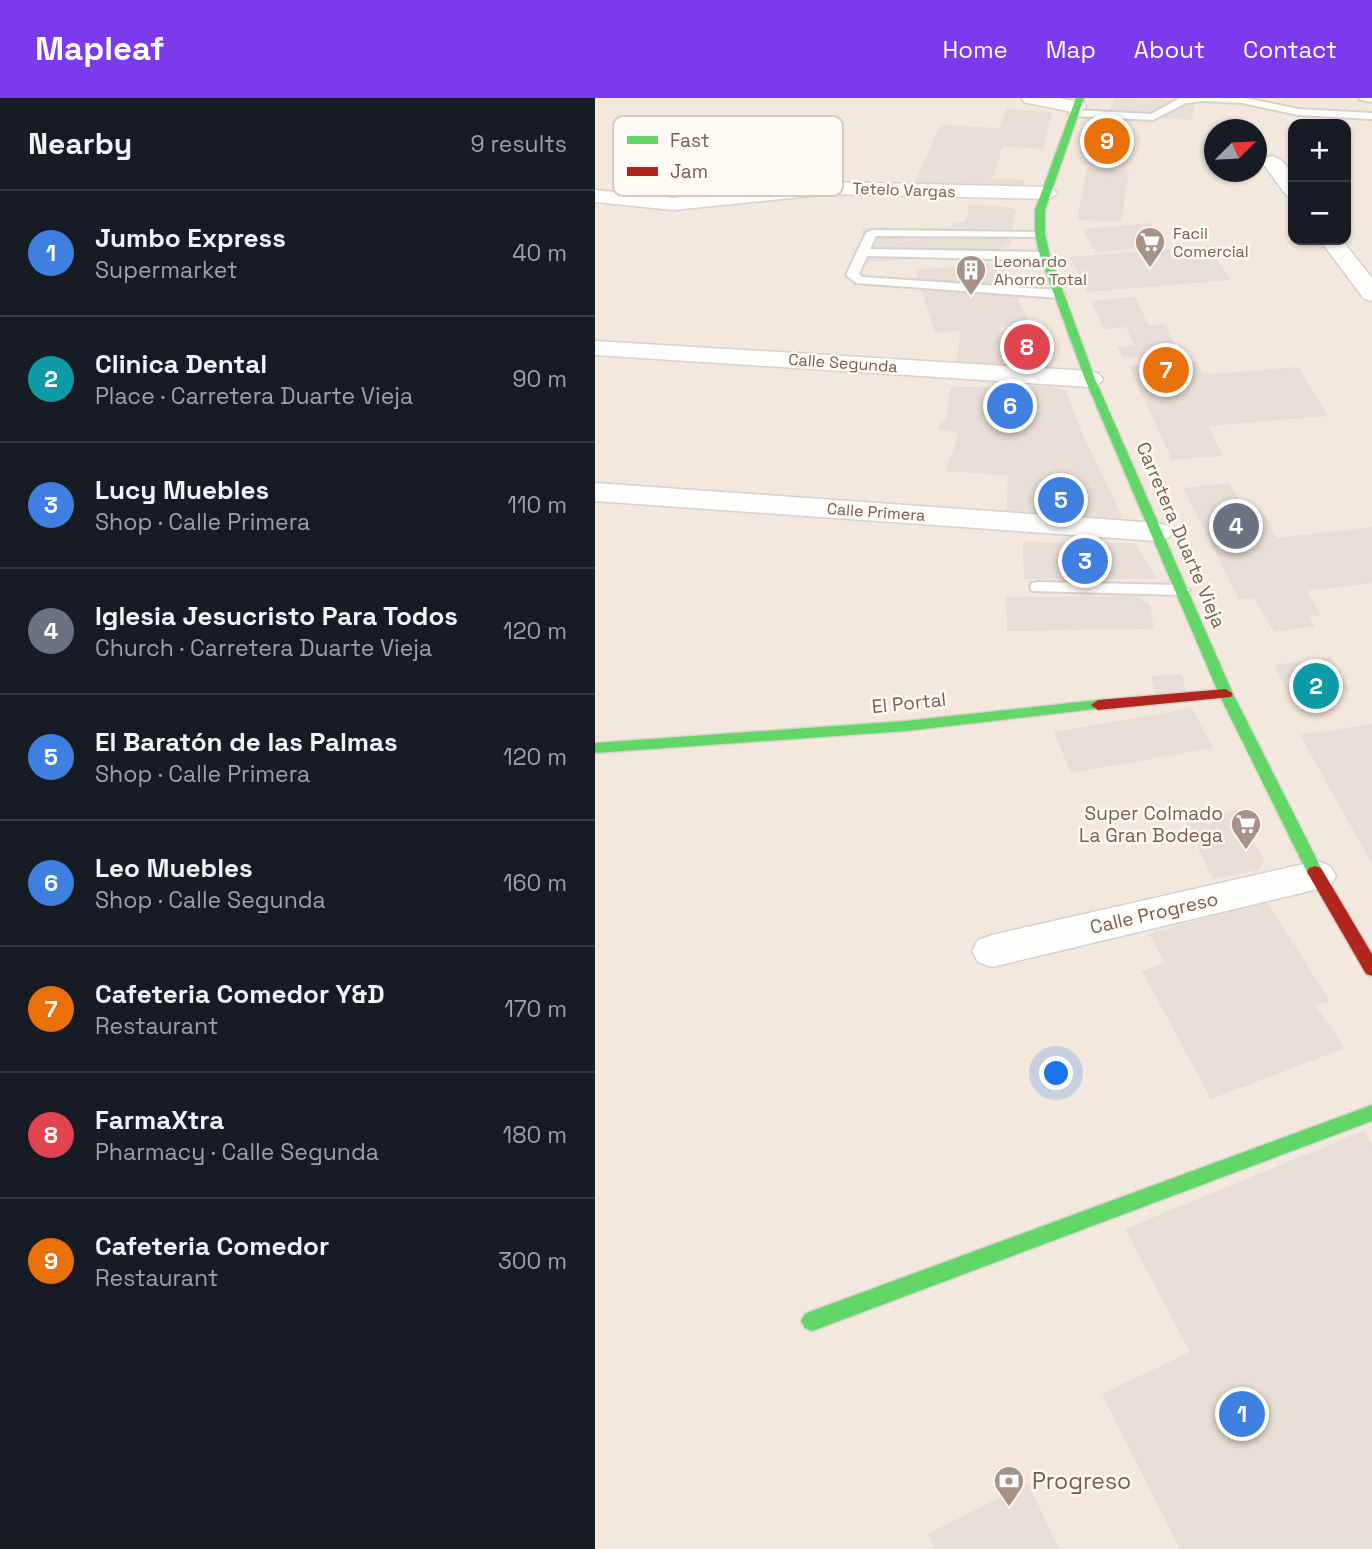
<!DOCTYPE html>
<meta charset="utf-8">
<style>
body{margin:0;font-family:"Space Grotesk",sans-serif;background:#20242c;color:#f1f3f6}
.controls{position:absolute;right:21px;top:21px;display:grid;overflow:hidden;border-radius:14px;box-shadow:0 2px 5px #0004}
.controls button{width:63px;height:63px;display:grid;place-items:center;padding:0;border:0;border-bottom:2px solid #363941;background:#171b24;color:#f1f3f6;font:35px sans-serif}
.compass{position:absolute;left:609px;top:21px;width:63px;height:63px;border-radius:50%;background:#171b24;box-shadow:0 2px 5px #0004;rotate:66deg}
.you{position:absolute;left:462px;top:976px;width:24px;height:24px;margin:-18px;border:5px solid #fff;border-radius:50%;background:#1a73e8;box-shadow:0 0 0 10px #1a73e833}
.badge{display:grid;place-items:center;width:46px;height:46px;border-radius:50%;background:#7c3aed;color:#fff;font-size:23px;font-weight:700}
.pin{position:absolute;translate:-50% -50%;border:4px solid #fff;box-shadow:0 2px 7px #0006}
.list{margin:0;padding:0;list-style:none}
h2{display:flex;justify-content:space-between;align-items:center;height:91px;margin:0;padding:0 28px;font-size:30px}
h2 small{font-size:23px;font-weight:400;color:#9ea1a6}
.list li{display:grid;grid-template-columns:46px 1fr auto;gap:21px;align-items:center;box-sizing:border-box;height:126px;padding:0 28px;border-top:2px solid #363941}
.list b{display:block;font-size:26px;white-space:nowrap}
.list p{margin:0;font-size:23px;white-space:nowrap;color:#9ea1a6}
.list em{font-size:23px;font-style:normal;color:#9ea1a6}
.map{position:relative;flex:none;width:777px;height:1451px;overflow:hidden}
header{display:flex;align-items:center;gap:42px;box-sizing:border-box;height:98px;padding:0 35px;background:#7c3aed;color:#fff}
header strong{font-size:33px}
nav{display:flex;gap:38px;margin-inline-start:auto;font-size:24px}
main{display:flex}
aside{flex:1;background:#171b24}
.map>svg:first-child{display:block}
.residential{fill:#f2e8de;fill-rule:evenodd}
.building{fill:#e6ded7}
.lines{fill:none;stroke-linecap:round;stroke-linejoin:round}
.lane-casing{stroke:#d7d1cb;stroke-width:4}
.street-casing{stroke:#d7d1cb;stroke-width:3}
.fast-casing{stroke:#d9d2cb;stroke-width:3}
.jam-casing{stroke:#d9d2cb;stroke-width:3}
.lane{fill:#fefefd;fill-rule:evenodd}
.street{fill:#fefefd;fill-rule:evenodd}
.fast{fill:#63d668;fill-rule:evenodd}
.jam{fill:#b3261e;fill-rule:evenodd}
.labels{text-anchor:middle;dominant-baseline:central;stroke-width:5;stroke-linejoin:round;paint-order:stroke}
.far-street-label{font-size:16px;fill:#7a5c4d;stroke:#fffaf3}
.far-poi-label{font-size:16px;fill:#7a5c4d;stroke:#fffaf3;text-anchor:start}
.street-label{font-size:19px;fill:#7a5c4d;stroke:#fffaf3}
.poi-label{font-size:19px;fill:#7a5c4d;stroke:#fffaf3;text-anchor:end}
.near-poi-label{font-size:23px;fill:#7a5c4d;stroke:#fffaf3;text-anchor:start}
.key{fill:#fffaf3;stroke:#d7cbc1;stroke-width:2}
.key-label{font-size:19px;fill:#7a5c4d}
</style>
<header>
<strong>Mapleaf</strong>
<nav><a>Home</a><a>Map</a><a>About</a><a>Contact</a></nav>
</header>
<main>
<aside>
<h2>Nearby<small>9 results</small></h2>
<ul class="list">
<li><span class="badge" style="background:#3f7fe0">1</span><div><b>Jumbo Express</b><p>Supermarket</p></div><em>40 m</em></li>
<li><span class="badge" style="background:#0f9aa8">2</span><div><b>Clinica Dental</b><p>Place · Carretera Duarte Vieja</p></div><em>90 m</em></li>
<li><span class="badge" style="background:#3f7fe0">3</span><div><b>Lucy Muebles</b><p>Shop · Calle Primera</p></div><em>110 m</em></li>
<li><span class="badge" style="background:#6b7280">4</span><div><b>Iglesia Jesucristo Para Todos</b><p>Church · Carretera Duarte Vieja</p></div><em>120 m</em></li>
<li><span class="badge" style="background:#3f7fe0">5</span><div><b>El Baratón de las Palmas</b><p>Shop · Calle Primera</p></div><em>120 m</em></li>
<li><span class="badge" style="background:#3f7fe0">6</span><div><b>Leo Muebles</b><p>Shop · Calle Segunda</p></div><em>160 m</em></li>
<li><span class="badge" style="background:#e8710a">7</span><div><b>Cafeteria Comedor Y&amp;D</b><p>Restaurant</p></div><em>170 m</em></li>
<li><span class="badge" style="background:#e0444e">8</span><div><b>FarmaXtra</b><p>Pharmacy · Calle Segunda</p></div><em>180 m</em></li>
<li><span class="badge" style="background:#e8710a">9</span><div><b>Cafeteria Comedor</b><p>Restaurant</p></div><em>300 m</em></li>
</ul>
</aside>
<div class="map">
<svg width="777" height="1451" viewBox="0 0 777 1451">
<rect width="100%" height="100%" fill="#f9f5f0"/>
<path class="residential" d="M0 0H777V1451H0ZM698 26H751V142H698ZM620 32H662V74H620Z"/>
<path class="building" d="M519 0 600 2 597 22 514 16Z
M411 11 457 14 448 51 408 48 398 80 430 82 427 92 319 87 345 27 404 30Z
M508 35 520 36 516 51 504 50Z
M492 70 534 72 526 124 482 122Z
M375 107 413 109 421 112 415 148 387 155 264 165 268 130H357L359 124H370Z
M556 125 571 148 501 154 487 131Z
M614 148 636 182 492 194 475 159Z
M393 166 411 171 434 226 403 229 406 234 437 233 447 261 437 268H361L366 232 340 235 320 172Z
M540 199 554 228 569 226 585 256 528 261 522 249 539 247 531 229 509 231 496 203Z
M601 263 608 277 703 269 733 318 613 328 628 358 577 362 534 268Z
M456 288 471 293 487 335 527 418 515 426 411 422 413 377 351 373 364 335 344 332 345 322 351 323 356 289Z
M634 385 648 412 665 410 682 440 777 429V485L712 493 726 517 714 519 720 528 679 534 659 500 644 502 588 390Z
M428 444 540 445 562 481H429Z
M540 498 555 507 559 531 412 533 411 499Z
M736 559 755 592 696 600 679 567Z
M586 576 591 594 562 601 556 578Z
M597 610 618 650 476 675 459 634Z
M777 626V766L705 637Z
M643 712 670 764 663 772 618 781 590 722Z
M671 803 735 903 720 907 750 950 616 1001 547 873 570 865 554 836Z
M768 1033 777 1047V1451H585L507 1296 595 1254 530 1131Z
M433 1385 464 1451H339L333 1436Z"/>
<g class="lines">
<g class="lane-casing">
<path id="lane" d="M585 0H651L703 11 777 15V21L703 17 647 5 608 3 591 5 558 22 479 18 474 15 479 12 556 16Z
M764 0H777V4L766 2Z
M277 132 449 134 451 136 445 139 281 138 275 151 450 154 456 158 450 162 272 158 264 176 268 179 464 192 470 196 464 200 261 185 251 177 271 135Z
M443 484 587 487 595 492 587 497 437 493 435 489 437 485Z"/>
</g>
<g class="street-casing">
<path id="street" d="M427 0H465L489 5 491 9 482 15 429 4Z
M677 58C696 63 698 83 698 99L691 97 667 64 670 60Z
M235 84 451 89 458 91 462 95 458 99 451 101 235 96 78 112 0 104V92L78 100Z
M725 142H747L777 180V203L769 201Z
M0 243 495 273 504 276 508 281 504 286 495 289 0 257Z
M0 385 563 425 573 428 578 434 573 440 563 443 0 403Z
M722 763 735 768 741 778 735 788 397 869 383 864 377 853 383 842 397 837Z"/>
</g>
<g class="fast-casing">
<path id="fast" d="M481 0H489L450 112V136L455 158 500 281 638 596 728 774 726 778H714L712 774 624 596 490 281 445 158 440 136V112Z
M503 602 510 607 508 610 311 633 0 655V645L311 623Z
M777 1007V1023L217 1233 210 1230 206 1223 210 1216 217 1213Z"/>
</g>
<g class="jam-casing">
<path id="jam" d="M631 591 638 596 636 599 503 612 496 607 503 602Z
M720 768 726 770 777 856V878L771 876 712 774 714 770Z"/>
</g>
<use href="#lane" class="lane"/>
<use href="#street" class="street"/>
<use href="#fast" class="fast"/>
<use href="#jam" class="jam"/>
</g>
<defs>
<g id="supermarket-pin" transform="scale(1.575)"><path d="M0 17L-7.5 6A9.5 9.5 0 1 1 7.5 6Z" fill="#a69286" stroke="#fffaf3"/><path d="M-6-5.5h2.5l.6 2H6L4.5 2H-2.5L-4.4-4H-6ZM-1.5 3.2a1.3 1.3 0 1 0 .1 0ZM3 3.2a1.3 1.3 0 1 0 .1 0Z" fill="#fff"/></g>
<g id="building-pin" transform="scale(1.575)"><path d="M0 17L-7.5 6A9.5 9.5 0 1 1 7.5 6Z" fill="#a69286" stroke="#fffaf3"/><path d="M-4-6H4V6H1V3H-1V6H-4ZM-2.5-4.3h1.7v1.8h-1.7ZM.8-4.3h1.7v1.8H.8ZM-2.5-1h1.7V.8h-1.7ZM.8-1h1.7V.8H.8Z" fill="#fff"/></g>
<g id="bank-pin" transform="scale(1.575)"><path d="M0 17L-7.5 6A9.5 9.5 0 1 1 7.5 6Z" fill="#a69286" stroke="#fffaf3"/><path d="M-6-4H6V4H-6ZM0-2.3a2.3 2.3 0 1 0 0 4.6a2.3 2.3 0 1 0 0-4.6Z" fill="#fff"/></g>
</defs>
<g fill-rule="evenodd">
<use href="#supermarket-pin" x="555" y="144"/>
<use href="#building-pin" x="376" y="172"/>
<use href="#supermarket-pin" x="651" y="726"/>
<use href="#bank-pin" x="414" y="1383"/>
</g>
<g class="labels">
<g class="far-street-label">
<text transform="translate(309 92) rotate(2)">Tetelo Vargas</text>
<text transform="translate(248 265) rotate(4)">Calle Segunda</text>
<text transform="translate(281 414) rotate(4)">Calle Primera</text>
</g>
<g class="far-poi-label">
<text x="578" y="135">Facil<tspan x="578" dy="18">Comercial</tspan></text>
<text x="399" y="163">Leonardo<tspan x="399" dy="18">Ahorro Total</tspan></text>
</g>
<g class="street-label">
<text transform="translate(586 437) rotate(67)">Carretera Duarte Vieja</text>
<text transform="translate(314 605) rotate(-6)">El Portal</text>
<text transform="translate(559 815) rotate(-13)">Calle Progreso</text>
</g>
<g class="poi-label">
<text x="628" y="715">Super Colmado<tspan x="628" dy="22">La Gran Bodega</tspan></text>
</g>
<g class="near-poi-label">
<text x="437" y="1383">Progreso</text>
</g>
</g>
<rect x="18" y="18" width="230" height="80" rx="10" class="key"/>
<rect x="32" y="38" width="31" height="8" fill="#63d668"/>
<rect x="32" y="69" width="31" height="9" fill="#b3261e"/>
<g class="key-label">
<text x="75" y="49">Fast</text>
<text x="75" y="80">Jam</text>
</g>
</svg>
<div class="controls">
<button>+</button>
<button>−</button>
</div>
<svg class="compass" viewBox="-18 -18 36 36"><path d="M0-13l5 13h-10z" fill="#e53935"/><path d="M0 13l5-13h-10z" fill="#9ea1a6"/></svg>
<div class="you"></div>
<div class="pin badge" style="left:647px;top:1316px;background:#3f7fe0">1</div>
<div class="pin badge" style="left:721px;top:588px;background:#0f9aa8">2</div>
<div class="pin badge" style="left:490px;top:463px;background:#3f7fe0">3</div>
<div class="pin badge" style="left:641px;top:428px;background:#6b7280">4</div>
<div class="pin badge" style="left:466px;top:402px;background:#3f7fe0">5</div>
<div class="pin badge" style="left:415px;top:308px;background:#3f7fe0">6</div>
<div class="pin badge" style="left:571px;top:272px;background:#e8710a">7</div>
<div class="pin badge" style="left:432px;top:249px;background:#e0444e">8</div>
<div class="pin badge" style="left:512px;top:43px;background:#e8710a">9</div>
</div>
</main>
